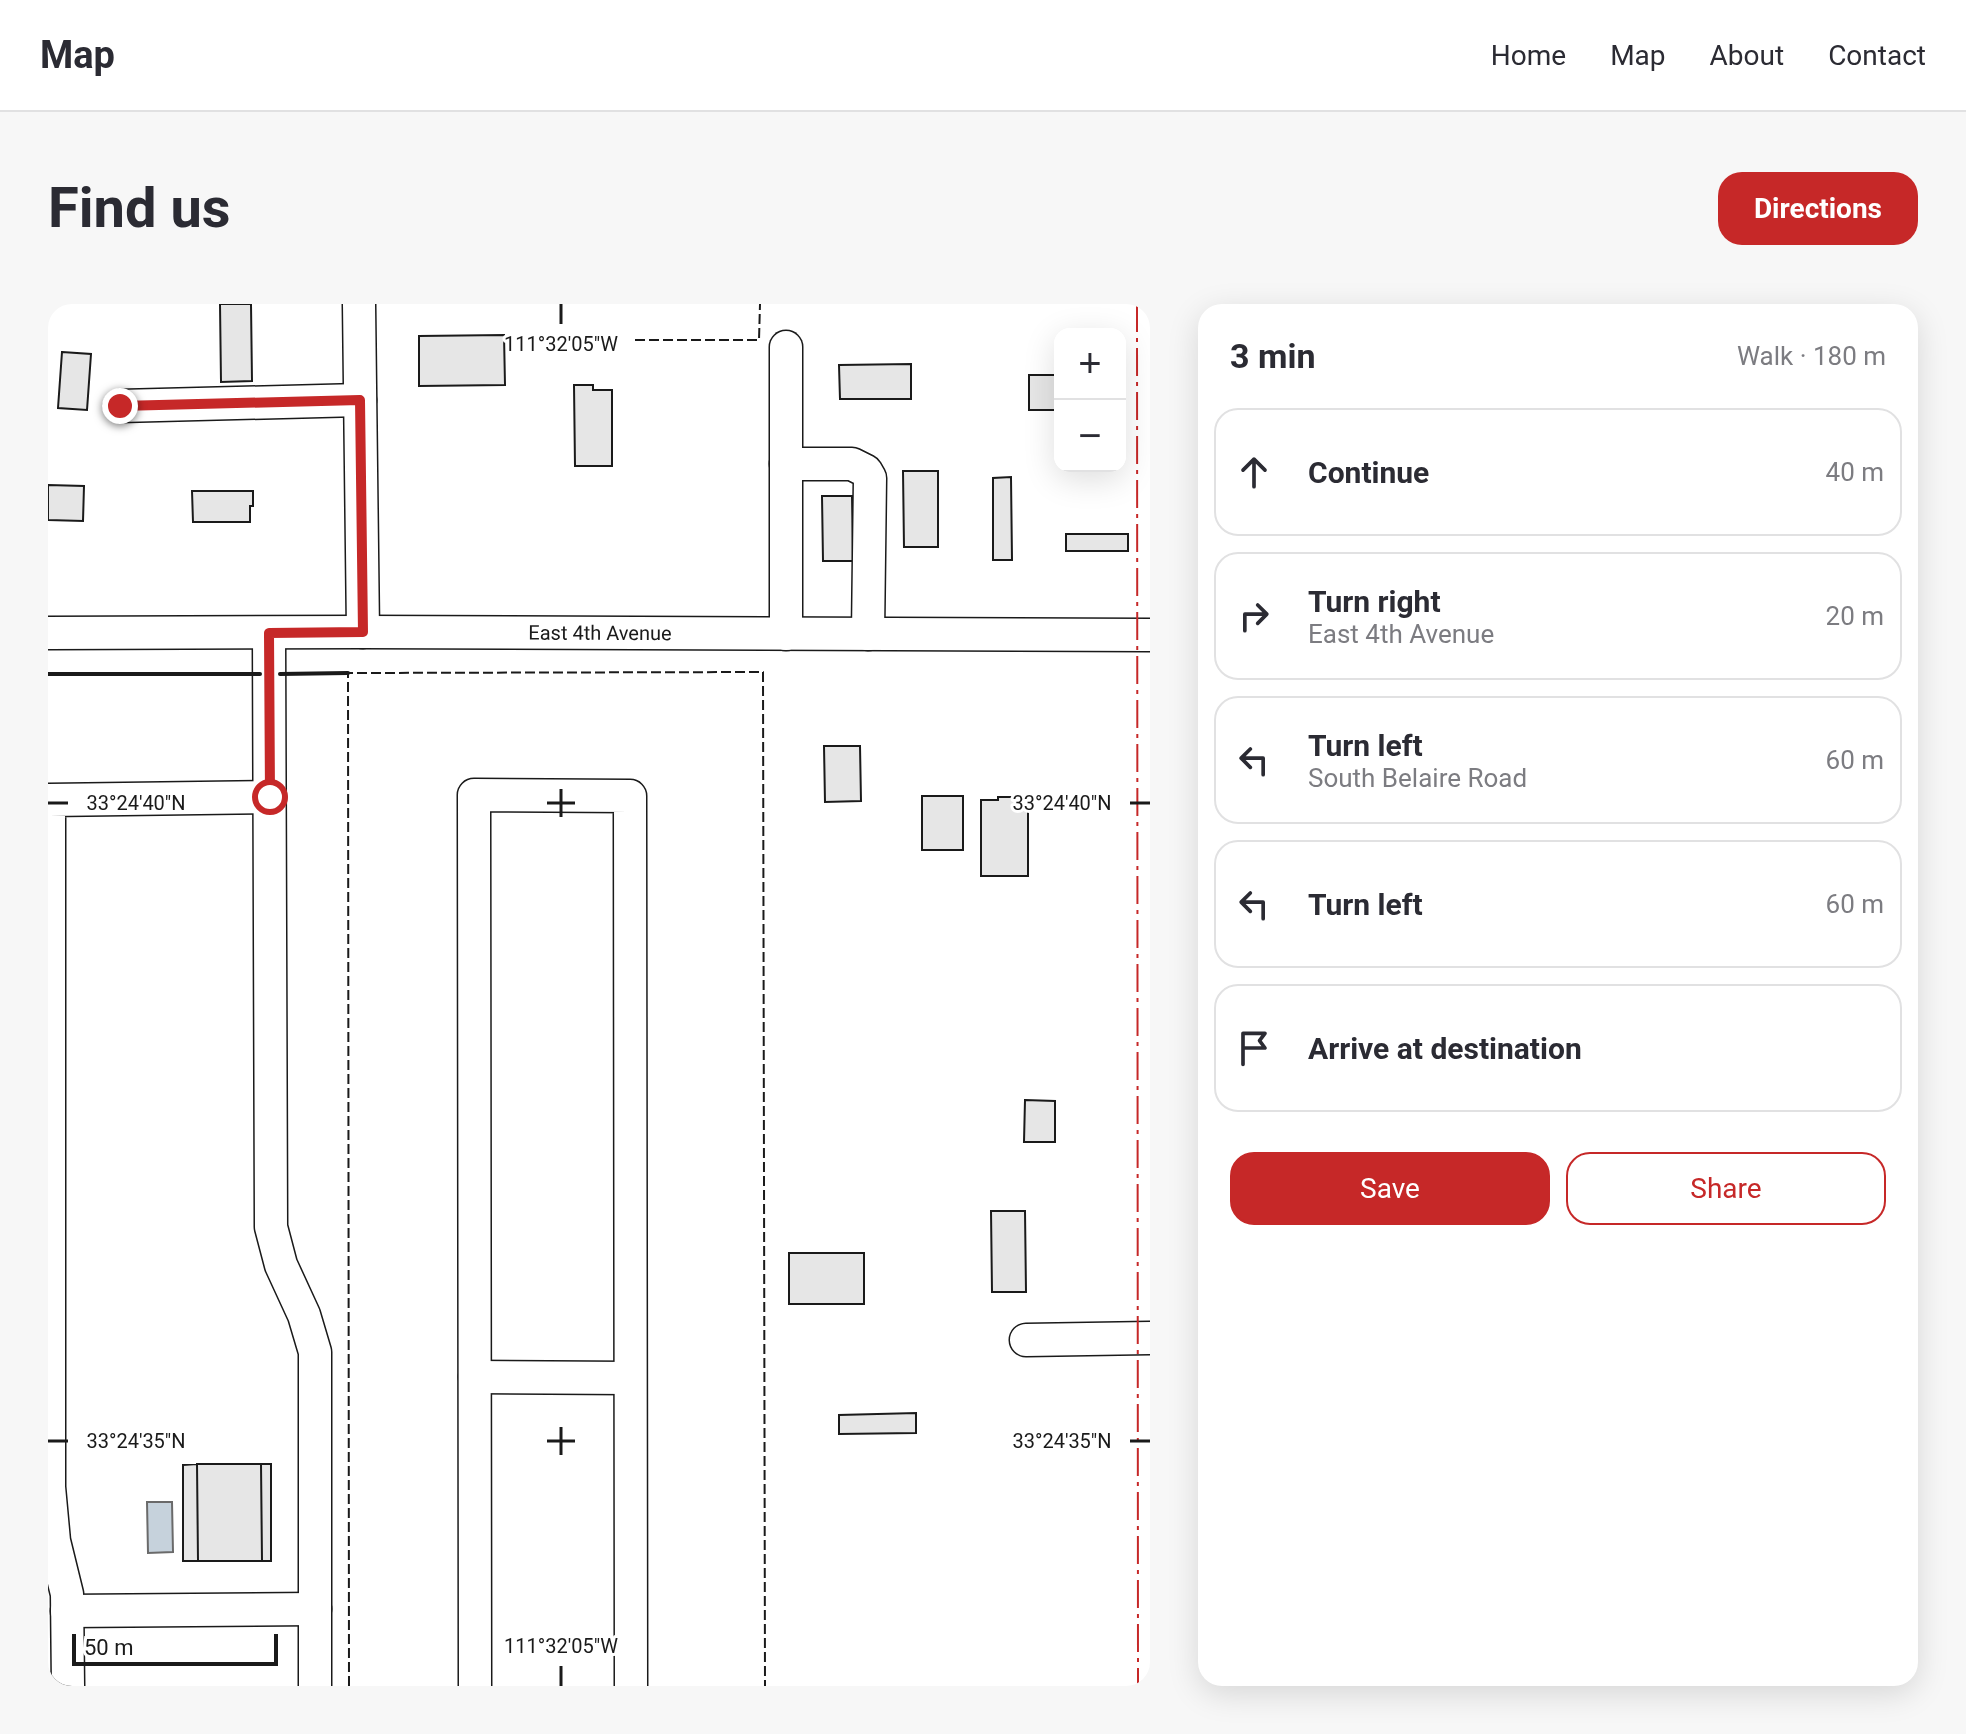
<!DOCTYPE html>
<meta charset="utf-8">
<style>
body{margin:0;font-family:Roboto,sans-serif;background:#f7f7f7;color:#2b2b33}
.controls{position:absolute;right:24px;top:24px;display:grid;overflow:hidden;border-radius:16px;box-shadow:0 8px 32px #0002}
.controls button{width:72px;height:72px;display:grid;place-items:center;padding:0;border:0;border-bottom:2px solid #e1e1e2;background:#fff;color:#2b2b33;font:40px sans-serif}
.scale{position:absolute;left:24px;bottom:20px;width:206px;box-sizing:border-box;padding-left:8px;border:4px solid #1a1a1a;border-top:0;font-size:22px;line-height:28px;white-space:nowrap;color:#1a1a1a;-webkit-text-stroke:6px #fff;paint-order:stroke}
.stop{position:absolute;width:24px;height:24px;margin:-18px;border:6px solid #c62828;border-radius:50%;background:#fff}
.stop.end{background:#c62828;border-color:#fff;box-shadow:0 2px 8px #0008}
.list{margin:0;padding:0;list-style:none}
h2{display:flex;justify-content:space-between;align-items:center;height:104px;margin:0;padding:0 32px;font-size:34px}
h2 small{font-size:26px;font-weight:400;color:#7c7c81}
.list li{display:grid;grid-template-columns:52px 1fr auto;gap:24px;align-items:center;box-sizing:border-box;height:128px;margin:0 16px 16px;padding:0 16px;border:2px solid #e1e1e2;border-radius:24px}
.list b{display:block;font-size:30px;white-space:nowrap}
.list p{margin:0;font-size:26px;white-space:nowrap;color:#7c7c81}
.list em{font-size:26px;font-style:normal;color:#7c7c81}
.actions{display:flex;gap:16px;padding:24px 32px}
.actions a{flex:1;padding:18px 0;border:2px solid #c62828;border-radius:24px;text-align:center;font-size:28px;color:#c62828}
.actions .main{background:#c62828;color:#fff}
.icon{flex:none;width:44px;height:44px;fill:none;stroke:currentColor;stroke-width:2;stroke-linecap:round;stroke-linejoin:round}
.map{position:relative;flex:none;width:1102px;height:1382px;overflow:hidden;border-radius:24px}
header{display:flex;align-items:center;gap:48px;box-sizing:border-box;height:112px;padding:0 40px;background:#fff;border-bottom:2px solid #e1e1e2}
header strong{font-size:38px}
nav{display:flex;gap:44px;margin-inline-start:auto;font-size:28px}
.intro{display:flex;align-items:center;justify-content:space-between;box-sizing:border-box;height:192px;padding:0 48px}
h1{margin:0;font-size:56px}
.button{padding:20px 36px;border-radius:24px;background:#c62828;color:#fff;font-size:28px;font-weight:700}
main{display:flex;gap:48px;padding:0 48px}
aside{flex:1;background:#fff;border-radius:24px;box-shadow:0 8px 32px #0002}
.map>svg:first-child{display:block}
.water{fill:#c6d2dc;stroke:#6a6a6a;stroke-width:2}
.building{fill:#e6e6e6;stroke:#1a1a1a;stroke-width:2}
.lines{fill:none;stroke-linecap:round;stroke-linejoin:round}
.minor-casing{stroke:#1a1a1a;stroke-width:35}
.minor{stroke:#fff;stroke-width:32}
.fence{stroke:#1a1a1a;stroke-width:2;stroke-dasharray:10 4;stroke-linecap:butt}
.wall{stroke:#1a1a1a;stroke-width:4}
.power{stroke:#c62828;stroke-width:2;stroke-dasharray:28 6 4 6;stroke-linecap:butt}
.route{stroke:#c62828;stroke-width:10}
.ticks{fill:none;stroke:#1a1a1a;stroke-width:3}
.labels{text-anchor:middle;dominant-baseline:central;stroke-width:6;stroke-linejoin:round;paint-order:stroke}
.street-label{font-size:20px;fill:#1a1a1a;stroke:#fff}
.ticks-label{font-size:20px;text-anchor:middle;fill:#1a1a1a;stroke:#fff;stroke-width:6;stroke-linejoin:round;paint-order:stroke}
</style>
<header>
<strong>Map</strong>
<nav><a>Home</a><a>Map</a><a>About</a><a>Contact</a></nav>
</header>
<div class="intro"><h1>Find us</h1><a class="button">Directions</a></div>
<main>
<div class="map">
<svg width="1102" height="1382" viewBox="0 0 1102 1382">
<rect width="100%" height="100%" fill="#fff"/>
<path class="water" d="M99 1198H124L125 1248 100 1249Z"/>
<path class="building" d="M172 0H203L204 77 173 78Z
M456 31 457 81 371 82V32Z
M14 48 43 50 39 106 10 104Z
M863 60V95H792L791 61Z
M981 71H1012V106H981Z
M526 81H545V86H564V162H527Z
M855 167H890V243H856Z
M963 173 964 256H945V174Z
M0 181 36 182 35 217 0 216Z
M144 187H205V202H202V218H145Z
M774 192H804L805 257H775Z
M1018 230H1080V247H1018Z
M776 442H812L813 497 777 498Z
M874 492H915V546H874Z
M950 493H980V572H933V496H950Z
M977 796 1007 797V838H976Z
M943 907H977L978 988H944Z
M741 949H816V1000H741Z
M868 1109V1129L791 1130V1111Z
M149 1160 150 1257H135V1161Z
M149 1160H213L214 1257H150Z
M213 1160H223V1257H214Z"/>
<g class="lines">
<g class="minor-casing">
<g id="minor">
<path d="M311 0 315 328"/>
<path d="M738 43V330"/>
<path d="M72 102 312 96"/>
<path d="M738 160H804L818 167 822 174 820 330"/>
<path id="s1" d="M0 329 315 328 1102 331"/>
<path d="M221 329 223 923 233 961 256 1011 267 1048V1382"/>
<path d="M978 1036 1102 1034"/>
<path d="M427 1073 582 1074"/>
<path d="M19 1307 267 1305"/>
<path d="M20 1382 19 1290 6 1237 1 1183V496L222 493"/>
<path d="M427 1382 426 491 582 492 583 1382"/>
</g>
</g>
<use href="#minor" class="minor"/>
<path class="fence" d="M587 36H711L712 0
M301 1382 300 369 715 368 717 1382"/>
<path class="wall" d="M0 370H212
M232 370 300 369"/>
<path class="power" d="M1089 0 1090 1382"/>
</g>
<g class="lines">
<path class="route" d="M72 102 312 96 315 328 221 329 222 493"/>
</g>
<path class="ticks" d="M513 0V20M513 485V513M0 499H20M499 499H527M1082 499H1102M513 1123V1151M0 1137H20M499 1137H527M1082 1137H1102M513 1362V1382"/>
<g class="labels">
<g class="street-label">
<text stroke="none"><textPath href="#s1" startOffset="552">East 4th Avenue</textPath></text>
</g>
</g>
<g class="ticks-label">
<text x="513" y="47">111°32'05"W</text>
<text x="88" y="506">33°24'40"N</text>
<text x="1014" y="506">33°24'40"N</text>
<text x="88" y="1144">33°24'35"N</text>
<text x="1014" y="1144">33°24'35"N</text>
<text x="513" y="1349">111°32'05"W</text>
</g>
</svg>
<div class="controls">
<button>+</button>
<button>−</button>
</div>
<div class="scale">50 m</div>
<div class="stop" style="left:222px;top:493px"></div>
<div class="stop end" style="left:72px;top:102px"></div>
</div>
<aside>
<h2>3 min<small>Walk · 180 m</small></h2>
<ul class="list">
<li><svg class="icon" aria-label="ahead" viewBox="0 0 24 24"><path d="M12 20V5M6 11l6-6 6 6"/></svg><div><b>Continue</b></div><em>40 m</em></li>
<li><svg class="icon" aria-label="right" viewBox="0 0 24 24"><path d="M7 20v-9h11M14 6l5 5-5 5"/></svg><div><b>Turn right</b><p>East 4th Avenue</p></div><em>20 m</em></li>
<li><svg class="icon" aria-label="left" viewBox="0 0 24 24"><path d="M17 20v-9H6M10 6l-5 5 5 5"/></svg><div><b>Turn left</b><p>South Belaire Road</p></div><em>60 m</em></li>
<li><svg class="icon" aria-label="left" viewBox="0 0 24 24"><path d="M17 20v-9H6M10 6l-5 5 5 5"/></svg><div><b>Turn left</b></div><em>60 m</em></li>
<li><svg class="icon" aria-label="arrive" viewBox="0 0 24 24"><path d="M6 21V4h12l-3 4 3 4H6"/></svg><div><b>Arrive at destination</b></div></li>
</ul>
<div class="actions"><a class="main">Save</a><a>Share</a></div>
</aside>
</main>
